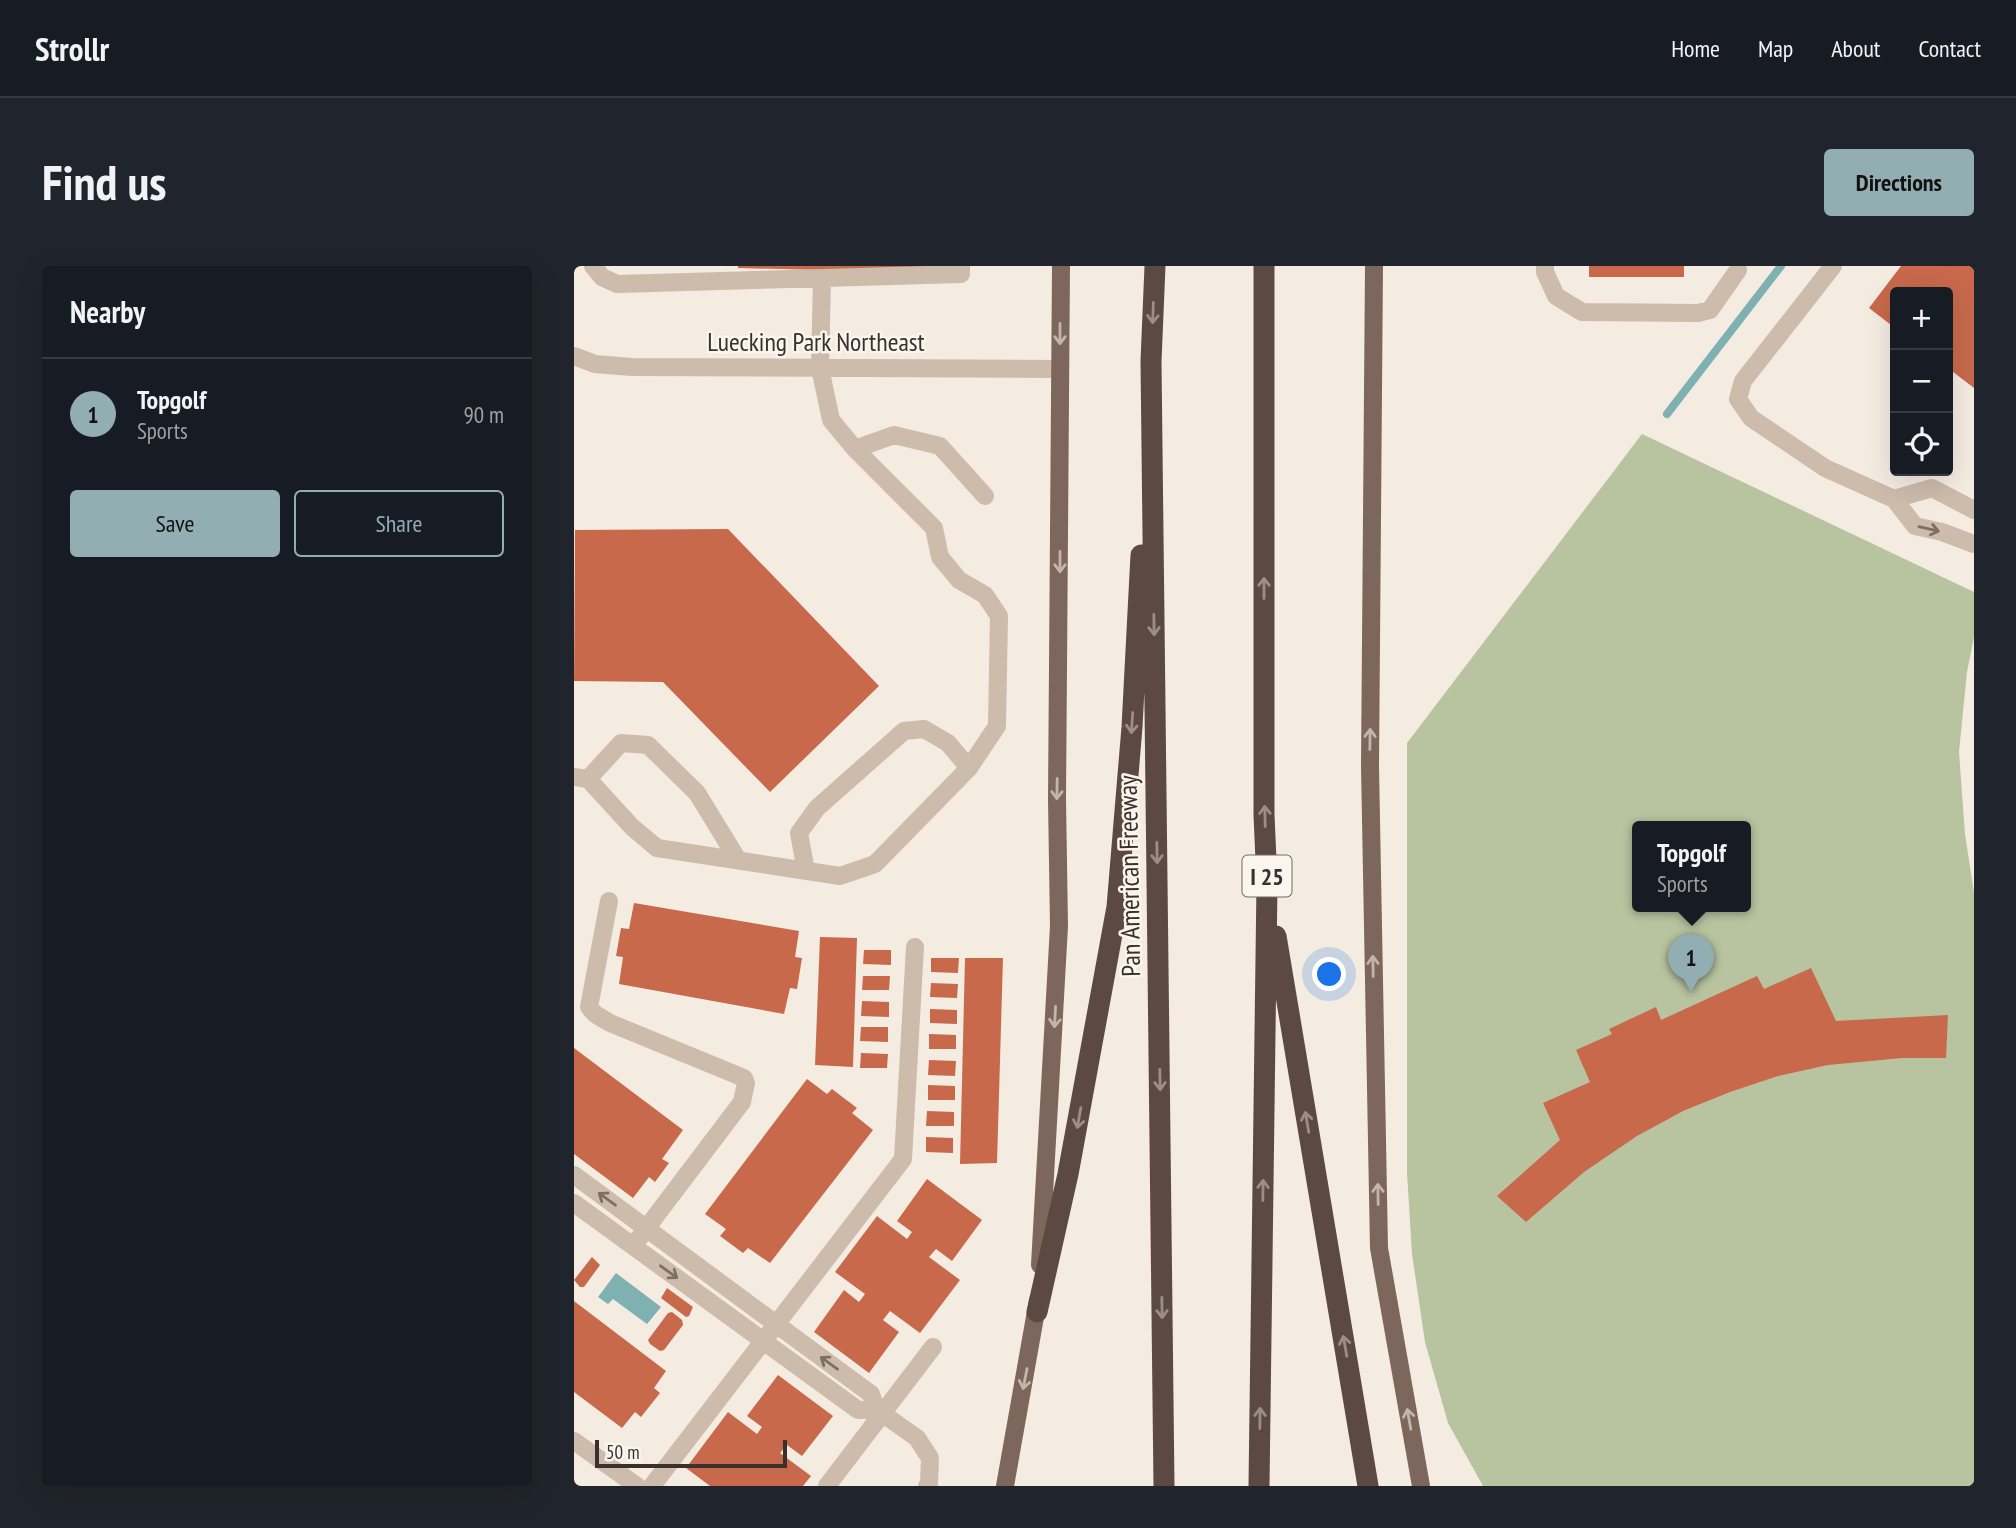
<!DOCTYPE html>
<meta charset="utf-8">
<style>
body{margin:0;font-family:"PT Sans Narrow",sans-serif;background:#20242c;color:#f1f3f6}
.controls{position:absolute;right:21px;top:21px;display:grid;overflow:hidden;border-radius:7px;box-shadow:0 7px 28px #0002}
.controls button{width:63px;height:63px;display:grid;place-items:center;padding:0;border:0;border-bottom:2px solid #363941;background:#171b24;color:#f1f3f6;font:35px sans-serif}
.scale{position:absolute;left:21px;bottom:18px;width:192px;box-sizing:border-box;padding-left:7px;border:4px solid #3b302b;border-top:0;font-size:19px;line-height:24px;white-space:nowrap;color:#3b302b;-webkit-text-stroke:5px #fbf5ee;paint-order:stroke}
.you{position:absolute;left:756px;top:709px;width:24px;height:24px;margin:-18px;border:5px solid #fff;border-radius:50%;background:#1a73e8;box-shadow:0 0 0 10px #1a73e833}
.badge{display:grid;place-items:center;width:46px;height:46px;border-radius:50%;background:#92aeb2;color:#111;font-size:23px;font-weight:700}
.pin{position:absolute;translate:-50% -58px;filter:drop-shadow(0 2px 4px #0008)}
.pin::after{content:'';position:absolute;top:37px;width:24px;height:21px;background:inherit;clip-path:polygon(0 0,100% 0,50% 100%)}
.popup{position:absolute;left:1058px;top:555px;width:119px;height:91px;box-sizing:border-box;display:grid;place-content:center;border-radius:7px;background:#171b24;filter:drop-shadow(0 2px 5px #0005);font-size:23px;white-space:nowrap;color:#9ea1a6}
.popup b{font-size:26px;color:#f1f3f6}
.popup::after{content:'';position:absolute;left:50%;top:100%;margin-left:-14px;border:14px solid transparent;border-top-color:#171b24}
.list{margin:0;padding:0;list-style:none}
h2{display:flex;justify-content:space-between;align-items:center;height:91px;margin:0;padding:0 28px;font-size:30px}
h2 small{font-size:23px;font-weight:400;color:#9ea1a6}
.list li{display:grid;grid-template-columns:46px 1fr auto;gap:21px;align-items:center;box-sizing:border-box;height:112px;padding:0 28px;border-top:2px solid #363941}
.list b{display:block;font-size:26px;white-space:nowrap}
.list p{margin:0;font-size:23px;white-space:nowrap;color:#9ea1a6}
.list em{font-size:23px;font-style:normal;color:#9ea1a6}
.actions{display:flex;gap:14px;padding:21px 28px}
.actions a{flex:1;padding:16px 0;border:2px solid #92aeb2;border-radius:7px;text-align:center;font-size:24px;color:#92aeb2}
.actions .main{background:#92aeb2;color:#111}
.icon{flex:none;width:38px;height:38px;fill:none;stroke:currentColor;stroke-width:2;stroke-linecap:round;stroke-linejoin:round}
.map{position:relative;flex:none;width:1400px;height:1220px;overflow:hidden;border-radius:7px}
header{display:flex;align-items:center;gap:42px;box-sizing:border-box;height:98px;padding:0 35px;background:#171b24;border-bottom:2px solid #363941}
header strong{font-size:33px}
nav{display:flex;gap:38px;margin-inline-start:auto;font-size:24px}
.intro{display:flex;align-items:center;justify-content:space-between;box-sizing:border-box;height:168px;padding:0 42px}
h1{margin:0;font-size:49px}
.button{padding:18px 32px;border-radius:7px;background:#92aeb2;color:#111;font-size:24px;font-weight:700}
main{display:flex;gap:42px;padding:0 42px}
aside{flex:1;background:#171b24;border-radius:7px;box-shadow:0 7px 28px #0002}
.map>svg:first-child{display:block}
.green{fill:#b8c4a0;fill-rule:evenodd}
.water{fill:#7fb0b2}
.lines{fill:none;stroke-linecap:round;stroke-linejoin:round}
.stream{stroke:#7fb0b2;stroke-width:8}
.building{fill:#c8694b}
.minor{stroke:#cdbbac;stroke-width:18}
.major{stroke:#7d675c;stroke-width:18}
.highway{stroke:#5c4a42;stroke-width:21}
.oneway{stroke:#9c8e87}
.oneway2{stroke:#c2b5ac}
.oneway3{stroke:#7d6f65}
.labels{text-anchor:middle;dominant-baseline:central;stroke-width:5;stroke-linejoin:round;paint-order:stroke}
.shield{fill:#fbf5ee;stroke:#756b66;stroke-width:2}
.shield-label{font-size:24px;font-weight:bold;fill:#3b302b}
.street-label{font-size:26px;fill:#3b302b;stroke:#fbf5ee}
</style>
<header>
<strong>Strollr</strong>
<nav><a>Home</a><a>Map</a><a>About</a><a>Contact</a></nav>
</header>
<div class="intro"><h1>Find us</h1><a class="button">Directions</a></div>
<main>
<aside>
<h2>Nearby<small></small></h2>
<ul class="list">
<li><span class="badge">1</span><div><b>Topgolf</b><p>Sports</p></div><em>90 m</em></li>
</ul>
<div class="actions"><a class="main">Save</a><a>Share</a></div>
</aside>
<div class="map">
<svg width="1400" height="1220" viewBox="0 0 1400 1220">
<rect width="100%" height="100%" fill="#f4ebe1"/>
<path class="green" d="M1068 168 1400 326V371L1393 406 1385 486 1391 568 1400 627V1220H909L874 1157 851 1076 838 988 833 906V477ZM1063 560H1171V640H1063Z"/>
<path class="water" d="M42 1007 87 1041 73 1058 39 1033 34 1038 24 1031Z"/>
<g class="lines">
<path class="stream" d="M1093 148 1207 0"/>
</g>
<path class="building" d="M164 0H364L363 7 164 2Z
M1015 0H1110V11H1015Z
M1327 0H1400V122L1374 102V26H1321V62L1295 42Z
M154 263 305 420 196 526 89 416 0 415 1 264Z
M60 637 225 665 221 691 228 692 223 723 216 722 210 748 45 718 49 691 42 690 47 662 55 663Z
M246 671 283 672 279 801 241 799Z
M290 684H317V699L289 698Z
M357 692H385L384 707 357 706Z
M391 692H429L423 897 386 898Z
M1237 702 1262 755 1374 749 1372 792H1328L1254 799 1204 810 1156 826 1109 845 1063 870 1010 906 952 956 923 930 986 874 969 837 1016 816 1002 784 1038 768 1035 763 1082 741 1087 754 1183 710 1190 723Z
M289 710H316L315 724H288Z
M357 717 384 718 383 732 356 731Z
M288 735 315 736V751L287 750Z
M356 743 383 744V758L356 757Z
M287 761H314V776L286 775Z
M355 768 382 769V783H355Z
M0 782 109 864 88 893 95 897 81 916 75 911 59 932 0 888Z
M287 787 314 788 313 802H286Z
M355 794 382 795 381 810 354 809Z
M233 813 253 828 258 823 283 842 278 847 299 864 196 997 174 982 169 987 146 970 152 963 131 948Z
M354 819 381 820V834H354Z
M353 845 380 846V860H352Z
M352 871 379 872V887L352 886Z
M353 913 408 954 378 995 362 983 355 991 386 1014 346 1067 316 1045 309 1054 325 1066 295 1107 240 1066 270 1024 285 1036 291 1028 261 1006 303 950 333 973 338 966 323 955Z
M18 991 26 999 10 1021H6L0 1014Z
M93 1022 119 1041 115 1050 112 1051 87 1032Z
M0 1035 92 1105 80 1122 86 1127 67 1151 61 1146 48 1162 0 1126Z
M98 1046 108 1054 109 1059 90 1084 86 1085 76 1078 74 1074 94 1047Z
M204 1109 259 1150 228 1190 213 1179 206 1187 237 1210 229 1220H136L112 1202 154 1146 183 1168 188 1161 173 1150Z"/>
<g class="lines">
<path class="minor" d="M19 0 28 11 43 18 387 8V0
M971 0V6L982 30 1008 46 1124 47 1136 44 1164 4
M1259 0 1169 115 1164 133 1177 152 1251 202 1320 233 1341 260 1368 266 1400 278
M0 90 21 98 58 101 486 103
M281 183 320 169 366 180 411 230
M1320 233 1358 222 1400 244
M0 511 14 513 58 561 83 582 266 610 301 598 395 502 423 460 425 350 411 329 385 314 366 291 360 262 281 183 257 154 246 102 248 12
M14 513 47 477 74 479 123 527 164 594
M232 605 225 567 243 542 330 465 350 463 374 477 395 502
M35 635 15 741 21 748 36 757 170 812 172 817 168 836 59 980
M0 909 297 1128 302 1143 343 1172 356 1192 355 1217 353 1220
M0 937 284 1144 302 1143
M0 1175 63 1220
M78 1220 329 893 341 681
M253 1220 359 1081"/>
<path class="major" d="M800 0 796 500 805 982 847 1220
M466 999 485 660 483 533 487 0
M431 1220 464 1034"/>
<path class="highway" d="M581 0 577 95 590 1220
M702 670 794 1220
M463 1046 494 908 543 641 558 461 567 289
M685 1220 693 617 690 549V0"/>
</g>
<defs><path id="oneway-shaft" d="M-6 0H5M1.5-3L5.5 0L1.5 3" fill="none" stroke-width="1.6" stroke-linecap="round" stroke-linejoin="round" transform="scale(1.75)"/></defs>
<g class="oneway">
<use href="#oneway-shaft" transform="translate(579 47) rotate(92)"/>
<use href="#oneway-shaft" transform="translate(690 322) rotate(-90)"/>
<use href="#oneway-shaft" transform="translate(580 359) rotate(89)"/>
<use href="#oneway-shaft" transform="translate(558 457) rotate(94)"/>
<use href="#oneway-shaft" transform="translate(691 550) rotate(-91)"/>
<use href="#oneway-shaft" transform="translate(583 587) rotate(89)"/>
<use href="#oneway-shaft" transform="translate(586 814) rotate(89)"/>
<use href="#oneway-shaft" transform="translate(505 852) rotate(100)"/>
<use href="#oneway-shaft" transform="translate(733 856) rotate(-100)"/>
<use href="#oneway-shaft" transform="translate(689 924) rotate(-89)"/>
<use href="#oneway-shaft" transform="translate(588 1042) rotate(89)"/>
<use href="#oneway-shaft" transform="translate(771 1080) rotate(-100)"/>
<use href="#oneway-shaft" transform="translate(686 1152) rotate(-89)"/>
</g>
<g class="oneway2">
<use href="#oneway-shaft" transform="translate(486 68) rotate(90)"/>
<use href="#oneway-shaft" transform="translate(486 296) rotate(90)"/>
<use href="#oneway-shaft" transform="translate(796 473) rotate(-89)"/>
<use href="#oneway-shaft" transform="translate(483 523) rotate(91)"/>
<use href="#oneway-shaft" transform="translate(799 700) rotate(-91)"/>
<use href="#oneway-shaft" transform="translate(481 751) rotate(93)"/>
<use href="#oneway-shaft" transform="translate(804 928) rotate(-91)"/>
<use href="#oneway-shaft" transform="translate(451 1113) rotate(101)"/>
<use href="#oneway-shaft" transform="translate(835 1153) rotate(-100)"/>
</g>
<g class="oneway3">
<use href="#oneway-shaft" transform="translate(1355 263) rotate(13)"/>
<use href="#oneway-shaft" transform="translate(33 933) rotate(-144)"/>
<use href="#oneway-shaft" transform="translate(95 1006) rotate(36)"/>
<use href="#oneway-shaft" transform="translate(255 1097) rotate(-144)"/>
</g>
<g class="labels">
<rect class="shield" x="668.5" y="589.5" width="49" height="41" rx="5"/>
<g class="shield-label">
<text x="693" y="610">I 25</text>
</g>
<g class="street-label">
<text x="242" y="75">Luecking Park Northeast</text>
<text transform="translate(555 610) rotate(-91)">Pan American Freeway</text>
</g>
</g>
</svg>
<div class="controls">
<button>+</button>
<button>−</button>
<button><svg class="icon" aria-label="locate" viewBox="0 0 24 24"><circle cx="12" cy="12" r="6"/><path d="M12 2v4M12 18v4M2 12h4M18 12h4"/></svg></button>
</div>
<div class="scale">50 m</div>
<div class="you"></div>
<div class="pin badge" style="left:1117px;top:726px">1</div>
<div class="popup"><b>Topgolf</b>Sports</div>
</div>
</main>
